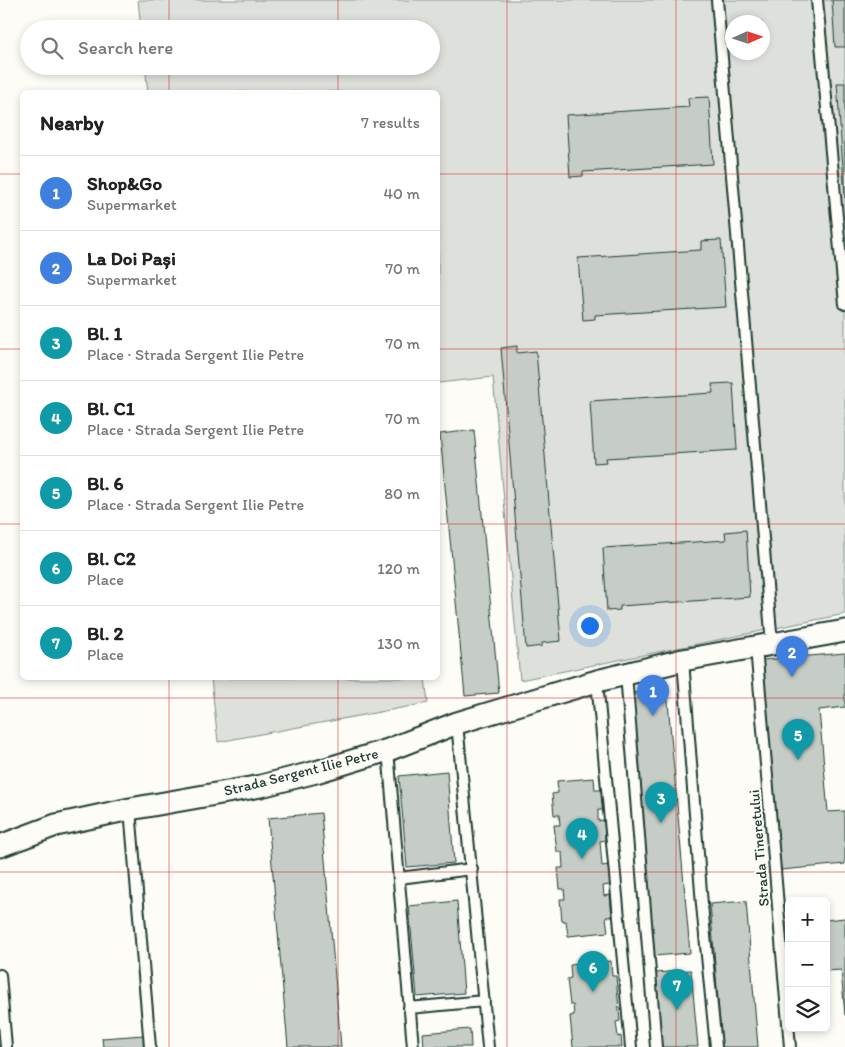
<!DOCTYPE html>
<meta charset="utf-8">
<style>
body{margin:0;font-family:Itim,sans-serif;background:#f2f2f2;color:#222}
.controls{position:absolute;right:15px;bottom:15px;display:grid;overflow:hidden;border-radius:8px;box-shadow:0 2px 8px #0003}
.controls button{width:45px;height:45px;display:grid;place-items:center;padding:0;border:0;border-bottom:1px solid #e0e0e0;background:#fff;color:#222;font:25px sans-serif}
.compass{position:absolute;left:725px;top:15px;width:45px;height:45px;border-radius:50%;background:#fff;box-shadow:0 2px 8px #0003;rotate:87deg}
.you{position:absolute;left:589px;top:625px;width:18px;height:18px;margin:-12px;border:4px solid #fff;border-radius:50%;background:#1a73e8;box-shadow:0 0 0 8px #1a73e833}
.badge{display:grid;place-items:center;width:32px;height:32px;border-radius:50%;background:#c8321e;color:#fff;font-size:16px;font-weight:700}
.pin{position:absolute;translate:-50% -41px;filter:drop-shadow(0 1px 2px #0008)}
.pin::after{content:'';position:absolute;top:26px;width:18px;height:15px;background:inherit;clip-path:polygon(0 0,100% 0,50% 100%)}
.list{margin:0;padding:0;list-style:none}
h2{display:flex;justify-content:space-between;align-items:center;height:65px;margin:0;padding:0 20px;font-size:21px}
h2 small{font-size:16px;font-weight:400;color:#767676}
.list li{display:grid;grid-template-columns:32px 1fr auto;gap:15px;align-items:center;box-sizing:border-box;height:75px;padding:0 20px;border-top:1px solid #e0e0e0}
.list b{display:block;font-size:19px;white-space:nowrap}
.list p{margin:0;font-size:16px;white-space:nowrap;color:#767676}
.list em{font-size:16px;font-style:normal;color:#767676}
.icon{flex:none;width:28px;height:28px;fill:none;stroke:currentColor;stroke-width:2;stroke-linecap:round;stroke-linejoin:round}
.map{position:relative;flex:none;width:845px;height:1047px;overflow:hidden}
.search{position:absolute;background:#fff;box-shadow:0 2px 8px #0003;left:20px;top:20px;width:420px;height:55px;display:flex;align-items:center;gap:12px;box-sizing:border-box;padding:0 18px;border-radius:28px;color:#767676;font-size:19px}
.panel{position:absolute;background:#fff;box-shadow:0 2px 8px #0003;left:20px;top:90px;width:420px;height:590px;border-radius:8px}
.map>svg:first-child{display:block}
.green{fill:#dde0db;stroke:#7e8e88;fill-rule:evenodd}
.building{fill:#c6cdc7;stroke:#1f3d34}
.lines{fill:none;stroke-linecap:round;stroke-linejoin:round}
.lane-casing{stroke:#1f3d34;stroke-width:14}
.street-casing{stroke:#1f3d34;stroke-width:25}
.lane{stroke:#fdfcf7;stroke-width:10}
.street{stroke:#fdfcf7;stroke-width:21}
.grid{fill:none;stroke:#d62828;stroke-width:1;stroke-opacity:0.55}
.labels{text-anchor:middle;dominant-baseline:central;stroke-width:4;stroke-linejoin:round;paint-order:stroke}
.street-label{font-size:15px;fill:#1f3d34;stroke:#fdfcf7}
</style>
<div class="map">
<svg width="845" height="1047" viewBox="0 0 845 1047">
<rect width="100%" height="100%" fill="#fdfcf7"/>
<filter id="ink" filterUnits="userSpaceOnUse"><feTurbulence type="fractalNoise" baseFrequency=".02" numOctaves="2"/><feDisplacementMap in="SourceGraphic" scale="10" xChannelSelector="R" yChannelSelector="G"/><feConvolveMatrix kernelMatrix="1 2 1 2 8 2 1 2 1" color-interpolation-filters="sRGB"/></filter>
<g filter="url(#ink)">
<path class="green" d="M138 0H845V614L520 680 493 377 438 383V92H148L145 66H431V29H141ZM732 22H762V52H732Z
M211 678H425L428 703 218 742Z"/>
<path class="building" d="M832 0H845V47H835Z
M837 83H845V198Z
M709 97 713 164 583 172V176L570 177 566 115 689 107 688 98Z
M721 240 726 307 595 315V319L583 320 578 258 701 250V241Z
M517 346V353L536 351 561 641 542 643V646L526 648 501 348Z
M733 383 737 450 606 458 607 462 594 463 590 401 713 393 712 384Z
M474 430 499 693 465 696 440 434Z
M746 530 750 597 620 606V610L607 611 603 548 726 540 725 532Z
M845 653V707L819 710 828 812 845 811V864L781 870 763 660Z
M667 690 690 953 654 956 632 693Z
M447 771 454 863 407 867 399 776Z
M594 778 595 790H601L603 810H598V821L604 820 605 840 600 841 602 866 608 865 610 885 603 886 604 896 610 895 612 917H606L608 932 568 936 566 921H562L560 899H565L564 889H560L558 868H563L562 852H557L554 825H560L559 815H554L552 794 558 793 557 781Z
M321 813 341 1047H288L268 818Z
M457 901 464 993 417 997 409 906Z
M746 901 758 1047H722L710 904Z
M845 918V1015L841 970 826 971V920Z
M785 923H789V961Z
M611 961 612 976H616L620 1021 616 1022 618 1037 621 1036 622 1047H573L570 1016 574 1015 573 1005H570L567 979 571 978 570 965Z
M691 970 698 1047H662L656 973Z
M470 1029 471 1047H424L423 1033Z
M144 1035 145 1047H103L102 1038Z"/>
<g class="lines">
<g class="lane-casing">
<path id="lane" d="M717 0 772 644
M817 0 845 304
M756 647 790 1047
M683 660 702 905 716 1047
M626 674 656 1047
M597 681 631 1047
M457 723 488 1047
M388 750 413 1047
M130 809 150 1047
M399 878 472 869
M0 975 6 1047
M409 1008 484 1001"/>
</g>
<g class="street-casing">
<path id="street" d="M0 846 56 825 130 809 261 786 316 772 388 750 457 723 597 681 683 660 845 631"/>
</g>
<use href="#lane" class="lane"/>
<use href="#street" class="street"/>
</g>
</g>
<path class="grid" d="M169 0V29M338 0V29M507 0V1047M676 0V1047M169 66V92M338 66V92M0 174H22M438 174H845M0 349H22M438 349H845M0 524H22M438 524H845M169 678V1047M338 678V1047M0 698H845M0 872H845"/>
<g class="labels">
<g class="street-label">
<text transform="translate(301 772) rotate(-14)">Strada Sergent Ilie Petre</text>
<text transform="translate(759 848) rotate(-95)">Strada Tineretului</text>
</g>
</g>
</svg>
<div class="controls">
<button>+</button>
<button>−</button>
<button><svg class="icon" aria-label="layers" viewBox="0 0 24 24"><path d="M12 4l9 5-9 5-9-5zM3 14l9 5 9-5"/></svg></button>
</div>
<svg class="compass" viewBox="-18 -18 36 36"><path d="M0-13l5 13h-10z" fill="#e53935"/><path d="M0 13l5-13h-10z" fill="#767676"/></svg>
<div class="you"></div>
<div class="pin badge" style="left:653px;top:716px;background:#3f7fe0">1</div>
<div class="pin badge" style="left:792px;top:677px;background:#3f7fe0">2</div>
<div class="pin badge" style="left:661px;top:823px;background:#0f9aa8">3</div>
<div class="pin badge" style="left:582px;top:859px;background:#0f9aa8">4</div>
<div class="pin badge" style="left:798px;top:760px;background:#0f9aa8">5</div>
<div class="pin badge" style="left:593px;top:992px;background:#0f9aa8">6</div>
<div class="pin badge" style="left:677px;top:1010px;background:#0f9aa8">7</div>
<div class="search"><svg class="icon" aria-label="search" viewBox="0 0 24 24"><circle cx="10" cy="10" r="6"/><path d="M15 15l6 6"/></svg>Search here</div>
<section class="panel">
<h2>Nearby<small>7 results</small></h2>
<ul class="list">
<li><span class="badge" style="background:#3f7fe0">1</span><div><b>Shop&amp;Go</b><p>Supermarket</p></div><em>40 m</em></li>
<li><span class="badge" style="background:#3f7fe0">2</span><div><b>La Doi Pași</b><p>Supermarket</p></div><em>70 m</em></li>
<li><span class="badge" style="background:#0f9aa8">3</span><div><b>Bl. 1</b><p>Place · Strada Sergent Ilie Petre</p></div><em>70 m</em></li>
<li><span class="badge" style="background:#0f9aa8">4</span><div><b>Bl. C1</b><p>Place · Strada Sergent Ilie Petre</p></div><em>70 m</em></li>
<li><span class="badge" style="background:#0f9aa8">5</span><div><b>Bl. 6</b><p>Place · Strada Sergent Ilie Petre</p></div><em>80 m</em></li>
<li><span class="badge" style="background:#0f9aa8">6</span><div><b>Bl. C2</b><p>Place</p></div><em>120 m</em></li>
<li><span class="badge" style="background:#0f9aa8">7</span><div><b>Bl. 2</b><p>Place</p></div><em>130 m</em></li>
</ul>
</section>
</div>
